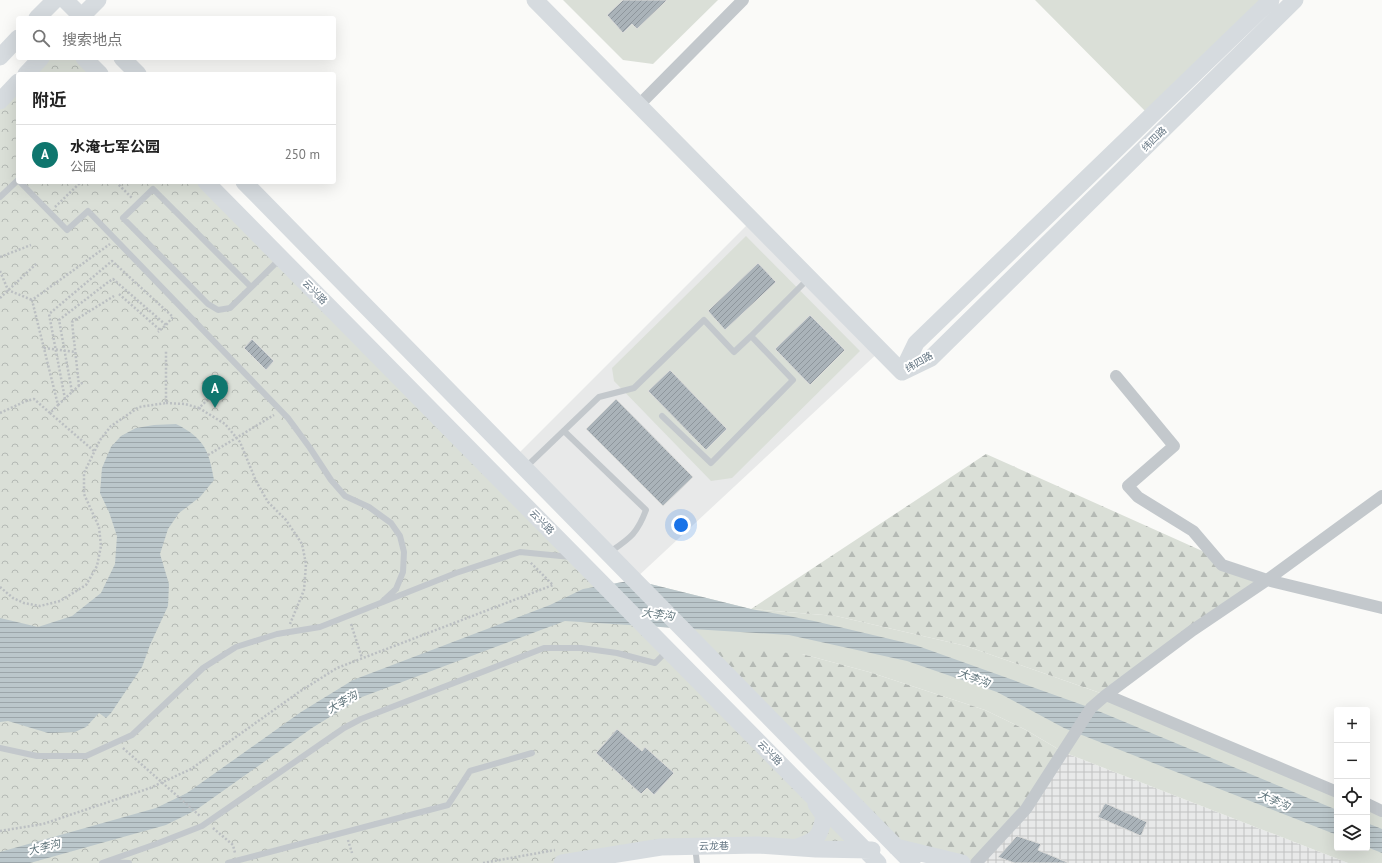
<!DOCTYPE html>
<html lang="zh">
<meta charset="utf-8">
<style>
body{margin:0;font-family:"PT Sans","Noto Sans SC",sans-serif;background:#f2f2f2;color:#222}
.controls{position:absolute;right:12px;bottom:12px;display:grid;overflow:hidden;border-radius:4px;box-shadow:0 4px 16px #0002}
.controls button{width:36px;height:36px;display:grid;place-items:center;padding:0;border:0;border-bottom:1px solid #e0e0e0;background:#fff;color:#222;font:20px sans-serif}
.you{position:absolute;left:681px;top:525px;width:14px;height:14px;margin:-10px;border:3px solid #fff;border-radius:50%;background:#1a73e8;box-shadow:0 0 0 6px #1a73e833}
.badge{display:grid;place-items:center;width:26px;height:26px;border-radius:50%;background:#0f766e;color:#fff;font-size:13px;font-weight:700}
.pin{position:absolute;translate:-50% -33px;filter:drop-shadow(0 1px 2px #0008)}
.pin::after{content:'';position:absolute;top:21px;width:14px;height:12px;background:inherit;clip-path:polygon(0 0,100% 0,50% 100%)}
.list{margin:0;padding:0;list-style:none}
h2{display:flex;justify-content:space-between;align-items:center;height:52px;margin:0;padding:0 16px;font-size:17px}
h2 small{font-size:13px;font-weight:400;color:#767676}
.list li{display:grid;grid-template-columns:26px 1fr auto;gap:12px;align-items:center;box-sizing:border-box;height:60px;padding:0 16px;border-top:1px solid #e0e0e0}
.list b{display:block;font-size:15px;white-space:nowrap}
.list p{margin:0;font-size:13px;white-space:nowrap;color:#767676}
.list em{font-size:13px;font-style:normal;color:#767676}
.icon{flex:none;width:22px;height:22px;fill:none;stroke:currentColor;stroke-width:2;stroke-linecap:round;stroke-linejoin:round}
.map{position:relative;flex:none;width:1382px;height:863px;overflow:hidden}
.search{position:absolute;background:#fff;box-shadow:0 4px 16px #0002;left:16px;top:16px;width:320px;height:44px;display:flex;align-items:center;gap:10px;box-sizing:border-box;padding:0 14px;border-radius:4px;color:#767676;font-size:15px}
.panel{position:absolute;background:#fff;box-shadow:0 4px 16px #0002;left:16px;top:72px;width:320px;height:112px;border-radius:4px}
.map>svg:first-child{display:block}
.built{fill:#e8e9e9}
.industrial{fill:url(#industrial-grid)}
.green{fill:#dadfd7}
.forest{fill:url(#forest-firs)}
.park{fill:url(#park-crowns)}
.water{fill:url(#water-rules)}
.building{fill:url(#building-hatch);stroke:#dcdcda}
.lines{fill:none;stroke-linecap:round;stroke-linejoin:round}
.path{stroke:#bbbfc2;stroke-width:2.5;stroke-dasharray:2 2;stroke-linecap:butt}
.lane{stroke:#c3c8cc;stroke-width:6}
.street{stroke:#c3c8cc;stroke-width:12}
.secondary{stroke:#d6dbdf;stroke-width:17}
.labels{text-anchor:middle;dominant-baseline:central;stroke-width:4;stroke-linejoin:round;paint-order:stroke}
.street-label{font-size:10px;fill:#657683;stroke:#fff}
.water-label{font-size:11px;font-style:italic;fill:#60757c;stroke:#fff}
</style>
<div class="map">
<svg width="1382" height="863" viewBox="0 0 1382 863">
<defs>
<pattern id="industrial-grid" width="8" height="8" patternUnits="userSpaceOnUse"><rect width="8" height="8" fill="#e8e9e9"/><path d="M0 4h8M4 0v8" fill="none" stroke="#c0c1c2"/></pattern>
<pattern id="forest-firs" width="22" height="20" patternUnits="userSpaceOnUse"><rect width="22" height="20" fill="#dadfd7"/><path d="M5 1l3.5 6h-7zM16 11l3.5 6h-7z" fill="#b4b9b4"/></pattern>
<pattern id="park-crowns" width="20" height="18" patternUnits="userSpaceOnUse"><rect width="20" height="18" fill="#dadfd7"/><path d="M2 6a3 3 0 1 1 6 0M12 15a3 3 0 1 1 6 0" fill="none" stroke="#b4b9b4"/></pattern>
<pattern id="water-rules" width="6" height="5" patternUnits="userSpaceOnUse"><rect width="6" height="5" fill="#bbc7cb"/><path d="M0 2.5h6" fill="none" stroke="#9ca6aa"/></pattern>
<pattern id="building-hatch" width="6" height="6" patternUnits="userSpaceOnUse"><rect width="6" height="6" fill="#aab3b9"/><path d="M-1 1l2-2M0 6l6-6M5 7l2-2" fill="none" stroke="#8e969c"/></pattern>
</defs>
<rect width="100%" height="100%" fill="#fafaf8"/>
<path class="built" d="M752 220 881 350 634 580 514 458Z"/>
<path class="industrial" d="M1063 752 1348 863H976Z"/>
<path class="green" d="M563 0H718L653 64 623 60Z
M1035 0H1271L1150 116Z
M746 236 860 351 732 478 711 481 614 381 612 368Z
M634 580 751 609 836 616 966 646 1106 695 1337 794V848H1367V806L1382 812V863H1348L1063 752 1026 730 985 710 869 672 802 654 709 656Z"/>
<path class="forest" d="M986 454 1267 580 1106 695 966 646 836 616 751 609Z
M730 648 802 654 869 672 985 710 1026 730 1063 752 1026 809 976 863 896 847 709 656Z"/>
<path class="park" d="M41 58H84L100 74H26Z
M18 82V182H206L867 851 758 845 562 863H0V101Z"/>
<path class="water" d="M176 424C204 438 209 450 214 480L200 497 179 513 168 529 160 554 169 584 168 606 150 645 142 667 111 713 106 718 99 713 86 727 75 732 48 733 8 721 0 722V618L38 627 72 616 101 593 115 564 117 536 109 512 100 493 102 468 111 447 121 436 136 428 154 425Z
M634 580 751 609 814 621 915 645 1091 708 1337 810V835L1064 728 997 692 907 661 789 635 565 621 362 697 312 728 196 810 166 825 30 863H0V852L156 808 187 793 301 712 353 680 550 605 583 589Z
M1367 823 1382 829V853L1367 847Z"/>
<path class="building" d="M623 0H667L637 29 632 24 623 33 607 15Z
M758 263 776 282 725 330 708 311Z
M810 315 845 350 810 385 775 349Z
M252 339 274 361 266 370 244 348Z
M670 370 727 429 706 450 648 391Z
M616 399 693 477 663 506 586 429Z
M617 729 642 751 645 747 674 773 654 795 647 788 641 794 596 753Z
M1105 803 1147 822 1141 836 1098 817Z
M1017 836 1041 844 1038 850 1069 863H1014L998 857Z"/>
<g class="lines">
<path class="path" d="M116 182 132 198
M55 207 81 182
M0 257 31 245
M0 271 8 290 32 300
M119 294 160 330
M0 298 36 264
M44 348 75 352
M79 386 72 322 114 296
M72 392 83 382
M65 399 49 314 112 261 173 317 166 325
M166 403 185 404 199 408 227 381
M58 405 72 392 59 320 107 283 113 279 166 325 158 332
M199 408 225 424 240 442 256 481 268 502 286 520 302 544 306 564 304 590 290 624
M0 413 26 401 34 399 50 413 58 405 32 300 110 244
M50 413 94 451
M208 455 274 415
M0 587 13 598 24 603 40 606 60 601 86 585 97 566 101 546 99 527 84 494V473L100 440 111 426 139 407 166 403V350
M351 624 362 658
M123 748 200 816
M213 828 233 845 235 853
M0 831 43 824 150 788 191 769 299 692 337 668 553 585 530 562
M348 840 352 853
M483 863 555 850"/>
<path class="lane" d="M20 182 67 230 88 211 288 418 310 448 331 480 345 496 369 507 391 523 400 536 404 552 403 572 396 589 383 601
M0 197 18 180
M251 287 153 189 123 218 208 304 218 310 230 308 280 259
M662 416 711 463 793 380 751 336 808 279
M564 431 646 510C637 534 630 538 610 552
M526 467 599 397 634 388 704 320 734 352 751 336
M0 748 37 756H86L132 735 203 668 236 647 277 634 320 627 456 573 520 552 571 557
M695 847 697 863
M111 862 129 863
M102 863 156 844 202 826 344 728 361 719 544 648H581L617 653 655 663 667 651
M228 863 448 805 470 771 532 753"/>
<path class="street" d="M639 105 743 0
M1116 376 1174 446 1128 486 1138 497 1193 531 1222 565 1267 580 1382 496
M1106 695 1337 792
M1367 804 1382 811
M976 863 1026 809 1091 708 1106 695 1193 630 1267 580 1382 608"/>
<path class="secondary" d="M65 0 83 18
M535 0 902 372
M37 18 55 0
M80 18 98 0
M0 57 18 38
M84 58 100 74
M122 58 138 74
M26 74 41 58
M0 101 18 82
M206 182 878 863
M244 182 912 863
M902 372 931 358 1295 0
M902 372 916 343 1271 0
M797 847C817 840 820 838 824 816L816 804
M896 847 962 863
M562 863 661 847 758 845 816 849 872 850"/>
</g>
<g class="labels">
<g class="street-label">
<text transform="translate(1154 139) rotate(-44)">纬四路</text>
<text transform="translate(315 292) rotate(45)">云兴路</text>
<text transform="translate(919 362) rotate(-30)">纬四路</text>
<text transform="translate(542 522) rotate(45)">云兴路</text>
<text transform="translate(770 753) rotate(45)">云兴路</text>
<text transform="translate(714 846) rotate(-1)">云龙巷</text>
</g>
<g class="water-label">
<text transform="translate(658 614) rotate(7)">大李沟</text>
<text transform="translate(974 678) rotate(20)">大李沟</text>
<text transform="translate(342 702) rotate(-30)">大李沟</text>
<text transform="translate(1274 800) rotate(24)">大李沟</text>
<text transform="translate(44 847) rotate(-14)">大李沟</text>
</g>
</g>
</svg>
<div class="controls">
<button>+</button>
<button>−</button>
<button><svg class="icon" aria-label="locate" viewBox="0 0 24 24"><circle cx="12" cy="12" r="6"/><path d="M12 2v4M12 18v4M2 12h4M18 12h4"/></svg></button>
<button><svg class="icon" aria-label="layers" viewBox="0 0 24 24"><path d="M12 4l9 5-9 5-9-5zM3 14l9 5 9-5"/></svg></button>
</div>
<div class="you"></div>
<div class="pin badge" style="left:215px;top:408px">A</div>
<div class="search"><svg class="icon" aria-label="search" viewBox="0 0 24 24"><circle cx="10" cy="10" r="6"/><path d="M15 15l6 6"/></svg>搜索地点</div>
<section class="panel">
<h2>附近<small></small></h2>
<ul class="list">
<li><span class="badge">A</span><div><b>水淹七军公园</b><p>公园</p></div><em>250 m</em></li>
</ul>
</section>
</div>
